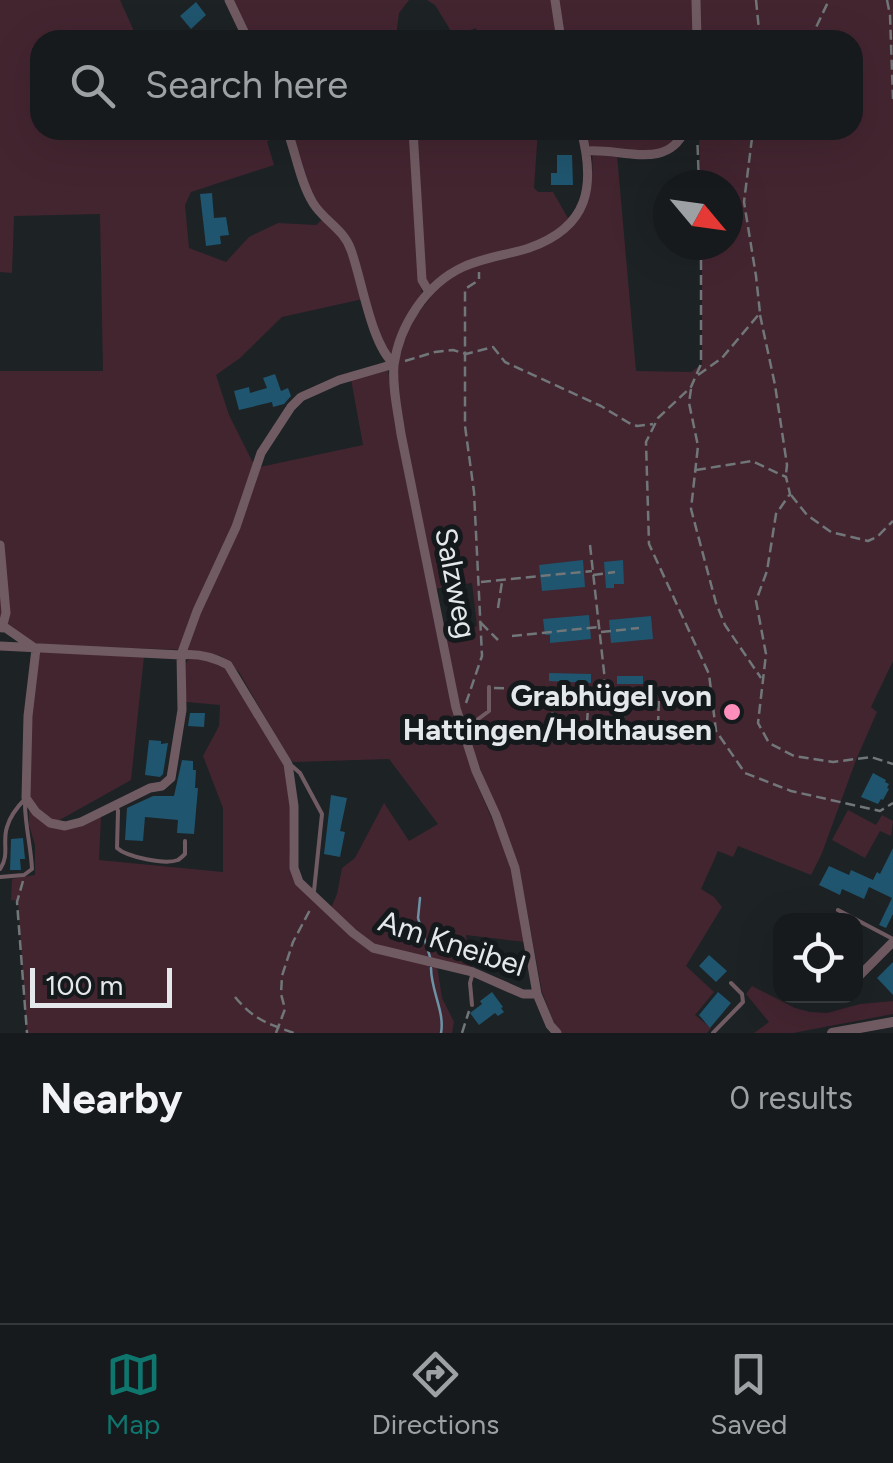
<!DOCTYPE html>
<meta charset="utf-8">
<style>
body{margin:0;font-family:Figtree,sans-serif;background:#232729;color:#f1f3f6}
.controls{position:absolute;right:30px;bottom:30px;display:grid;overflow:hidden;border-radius:20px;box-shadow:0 10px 40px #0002}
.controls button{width:90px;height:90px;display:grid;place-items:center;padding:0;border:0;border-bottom:2px solid #35383b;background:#161a1c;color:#f1f3f6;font:50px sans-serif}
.compass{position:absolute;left:653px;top:170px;width:90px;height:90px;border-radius:50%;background:#161a1c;box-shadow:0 10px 40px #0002;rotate:119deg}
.scale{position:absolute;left:30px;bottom:25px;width:142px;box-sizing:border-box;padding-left:10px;border:5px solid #e4e8ea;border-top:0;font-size:28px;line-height:35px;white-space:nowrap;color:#e4e8ea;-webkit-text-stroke:8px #14191c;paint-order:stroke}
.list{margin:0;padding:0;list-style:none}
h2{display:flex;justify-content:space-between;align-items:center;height:130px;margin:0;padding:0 40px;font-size:42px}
h2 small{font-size:32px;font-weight:400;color:#9ea1a3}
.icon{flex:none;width:55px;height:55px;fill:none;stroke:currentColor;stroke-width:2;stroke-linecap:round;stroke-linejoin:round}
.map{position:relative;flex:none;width:893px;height:1033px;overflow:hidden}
.search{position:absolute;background:#161a1c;box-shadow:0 10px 40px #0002;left:30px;right:30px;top:30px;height:110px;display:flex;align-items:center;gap:25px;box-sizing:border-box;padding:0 35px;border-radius:30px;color:#9ea1a3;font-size:38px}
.sheet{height:290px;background:#161a1c}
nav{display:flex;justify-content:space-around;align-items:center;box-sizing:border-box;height:140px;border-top:2px solid #35383b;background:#161a1c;font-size:28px;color:#9ea1a3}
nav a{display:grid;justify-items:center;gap:5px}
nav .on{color:#0f766e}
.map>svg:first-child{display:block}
.green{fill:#432530}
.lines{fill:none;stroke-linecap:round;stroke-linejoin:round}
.stream{stroke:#6c92a5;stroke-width:2.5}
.building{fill:#1f556e}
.path{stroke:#717679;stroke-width:2.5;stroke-dasharray:10 5;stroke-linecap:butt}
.service{stroke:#715b63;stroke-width:4}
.minor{stroke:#715b63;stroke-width:9}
.tertiary{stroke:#715b63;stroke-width:10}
.poi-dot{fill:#fe8ebb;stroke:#14191c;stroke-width:4}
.labels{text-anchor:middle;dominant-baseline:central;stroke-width:10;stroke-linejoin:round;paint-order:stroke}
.street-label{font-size:30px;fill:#e4e8ea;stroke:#14191c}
.poi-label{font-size:30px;font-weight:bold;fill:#e4e8ea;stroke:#14191c;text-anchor:end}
</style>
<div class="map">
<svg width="893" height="1033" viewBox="0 0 893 1033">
<rect width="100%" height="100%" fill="#1d2225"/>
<path class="green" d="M0 0H120L138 40H40V130H285L287 135 267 141 274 165 191 192 185 205 189 248 226 262 249 237 278 223 316 225 324 218 342 235 363 299 282 317 240 358 216 375 229 415 252 461 260 467 363 445 351 379 385 369 388 371 405 475 452 710 473 775 502 842 511 870 525 942 466 935 470 970 369 944 331 908 337 894 342 868 355 858 384 803 409 841 438 824 389 759 294 762 289 759 239 672 221 656 189 650 33 645 6 628 5 613 0 627V371H103L100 214 14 216 12 273 0 272Z
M231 0H409L399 13 396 37H358L357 40H199L245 29Z
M427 0H552L559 40H481L476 28 454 36 435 5Z
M559 0H692L694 40H565Z
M698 0H893V661L871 707 877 712 856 760 822 853 811 875 738 846 733 857 718 851 701 889 714 897 722 907 686 966 714 992 695 1015 711 1028 707 1033H562L553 1021 542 992 519 868 464 728 443 636 477 626 472 583 434 589 411 476 394 363 413 320 433 294 423 281 414 130H538L534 188 538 192H553L569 220 544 239 497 254 494 262C559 246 597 228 592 152L617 155 636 371 691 372 702 364V245H728V185H700L699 130H853V40H699Z
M289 130H375L376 138 412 134 422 298 391 358 377 330 352 247 313 199Z
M584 130H684L667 148 631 152 589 147Z
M40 652 144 656 131 780 56 822H51L29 798 30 715Z
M190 657 215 661 227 669 285 767 290 805 289 852 293 870 366 945 437 965 442 998 454 1022 452 1033H27L18 901 11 900 12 879 35 875V845L29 825V806L51 827 101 816 99 860 223 872V808L203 756 219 726 220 705 186 702V663Z
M848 810 876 825 882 815 893 821 891 836 880 831 865 858 832 840Z
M752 986 795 1008 810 1012 827 1013 860 1004 893 1001V1014L793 1033H754L769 1022 746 994Z"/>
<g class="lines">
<path class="stream" d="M420 898 418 918 430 957
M431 968C431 991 445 1012 441 1033"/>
</g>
<path class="building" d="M196 2 206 15 191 29 180 16Z
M557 155H572L573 185H551V173H557Z
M212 193 214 218 226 217 229 235 220 236 221 244 206 246 200 194Z
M275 374 281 391 288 388 291 396 284 404 273 407 272 402 239 410 234 391 249 387 250 393 267 388 263 378Z
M583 560 585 587 542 591 539 565Z
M623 560 624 584H614V588H606L604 562Z
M589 615 591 639 550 643V635H545L543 619Z
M651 616 653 639 611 643 609 620Z
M549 673 591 674V683L549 681Z
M617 676H643V684H617Z
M190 713H205L204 727 188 726Z
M149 740 161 741V744L168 743 163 774 160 777 145 775Z
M182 760 193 761V770H196L195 788H198L194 834 177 833 178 820 145 817 143 841 125 840 127 808 153 796H174Z
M873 773 886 780 885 782 889 784 887 788 889 789 883 800 881 799 878 804 861 797Z
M331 795 347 798 340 831 345 832 340 857 324 854Z
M23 838 25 859H20L21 870H10L11 839Z
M893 848V914L886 928 879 925 892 898 869 887 864 899 842 889 840 895 819 885 829 866 849 875 851 870 873 880 877 872 880 874Z
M709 955 727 971 716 982 699 966Z
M893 962V995L877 978Z
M492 992 503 1007 501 1008 504 1012 498 1016 495 1013 479 1025 470 1013 482 1004 480 1001Z
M718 992 731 1003 710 1028 699 1015Z"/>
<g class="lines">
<path class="path" d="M756 0 760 40
M887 0 890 15 893 99
M810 40 829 0
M697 130 699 185
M701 245V364L691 387 658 418 646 442 649 544 709 674 716 731 745 773 791 791 880 811 893 803
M760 315 775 385 787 465 786 474
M405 361 435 352 453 350 466 354 493 347 505 362 601 406 629 423 637 426 653 424
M698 375 722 358 760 313 756 276 744 202 753 130
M691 389 689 403 698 446 691 509 716 603 725 625 761 678
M696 470 752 461 786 477 790 494 776 514 767 571 756 601 766 654 758 723 769 743 794 756 833 762 871 757 893 764
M791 495 807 515 831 532 868 541 877 537 893 521
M590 545 606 690
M593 575 615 572
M481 582 592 571
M498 608 502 582
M481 623 498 640
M601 632 639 628
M512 636 599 627
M494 688 711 696
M466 703 482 656 474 492 465 426V289L479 280V272
M552 722 553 691
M587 723 589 693
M623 724 624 694
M658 726 659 696
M23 881 17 902 27 1033
M235 997C253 1019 268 1024 294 1033
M276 1033 285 1009 281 994 282 976 293 942 311 908
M462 1033 469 1011"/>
<path class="service" d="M466 728 489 711V687
M292 766 300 773 322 814 314 891
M116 805 118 811 117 848C127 857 165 865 178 860 181 858 183 856 185 854V841
M0 869C10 855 2 842 7 827 10 816 18 806 26 798
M0 877 24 875 32 869C31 846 25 826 25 803
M838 910 893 939
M472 1005 470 983 473 972
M713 1033 743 1002 742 994 731 983"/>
<path class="minor" d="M229 0 248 40
M555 0 561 40
M696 0 697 40
M413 130 422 280 429 292
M587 151C622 148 667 171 685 130
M0 545 6 613 2 628
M3 626 36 649 28 716 26 798 36 812 50 823 65 826 81 822 150 788 162 786 171 778 182 710 181 655 197 611 236 527 261 453 291 407 301 397 339 380 394 364C371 344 362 280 351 250 344 229 324 221 313 203 300 182 296 153 287 130
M0 646 181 655C198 653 213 657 228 665L288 764 294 806V868L299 882 353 933 373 948 473 972 523 994H537
M856 979 893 942
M557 1033 550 1025 537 994 515 868 496 815 476 771 456 708 401 434C398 412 392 388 394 365 399 326 426 284 463 267 484 257 508 255 529 248 589 227 596 186 581 130"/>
<path class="tertiary" d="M832 1033 893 1022"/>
</g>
<circle class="poi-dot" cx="732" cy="712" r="10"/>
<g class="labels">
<g class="street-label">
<text transform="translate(456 583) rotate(79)">Salzweg</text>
<text transform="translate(452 943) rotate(18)">Am Kneibel</text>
</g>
<g class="poi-label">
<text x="712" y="695">Grabhügel von<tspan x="712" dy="34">Hattingen/Holthausen</tspan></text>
</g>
</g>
</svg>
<div class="controls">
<button><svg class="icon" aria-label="locate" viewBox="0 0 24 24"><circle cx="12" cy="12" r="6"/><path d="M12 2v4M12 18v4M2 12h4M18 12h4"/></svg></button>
</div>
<svg class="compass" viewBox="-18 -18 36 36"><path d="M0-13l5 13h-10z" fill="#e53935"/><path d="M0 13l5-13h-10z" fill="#9ea1a3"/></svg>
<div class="scale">100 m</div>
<div class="search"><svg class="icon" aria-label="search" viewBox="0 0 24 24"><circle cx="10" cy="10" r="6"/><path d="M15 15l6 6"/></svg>Search here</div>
</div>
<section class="sheet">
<h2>Nearby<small>0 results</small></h2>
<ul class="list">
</ul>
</section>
<nav>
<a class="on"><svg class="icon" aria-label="map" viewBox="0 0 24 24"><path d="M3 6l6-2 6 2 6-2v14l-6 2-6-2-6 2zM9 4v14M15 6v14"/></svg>Map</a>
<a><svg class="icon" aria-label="directions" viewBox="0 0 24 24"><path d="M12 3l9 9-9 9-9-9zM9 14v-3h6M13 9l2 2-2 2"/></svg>Directions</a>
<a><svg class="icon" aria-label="saved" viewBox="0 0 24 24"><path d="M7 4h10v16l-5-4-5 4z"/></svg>Saved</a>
</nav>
